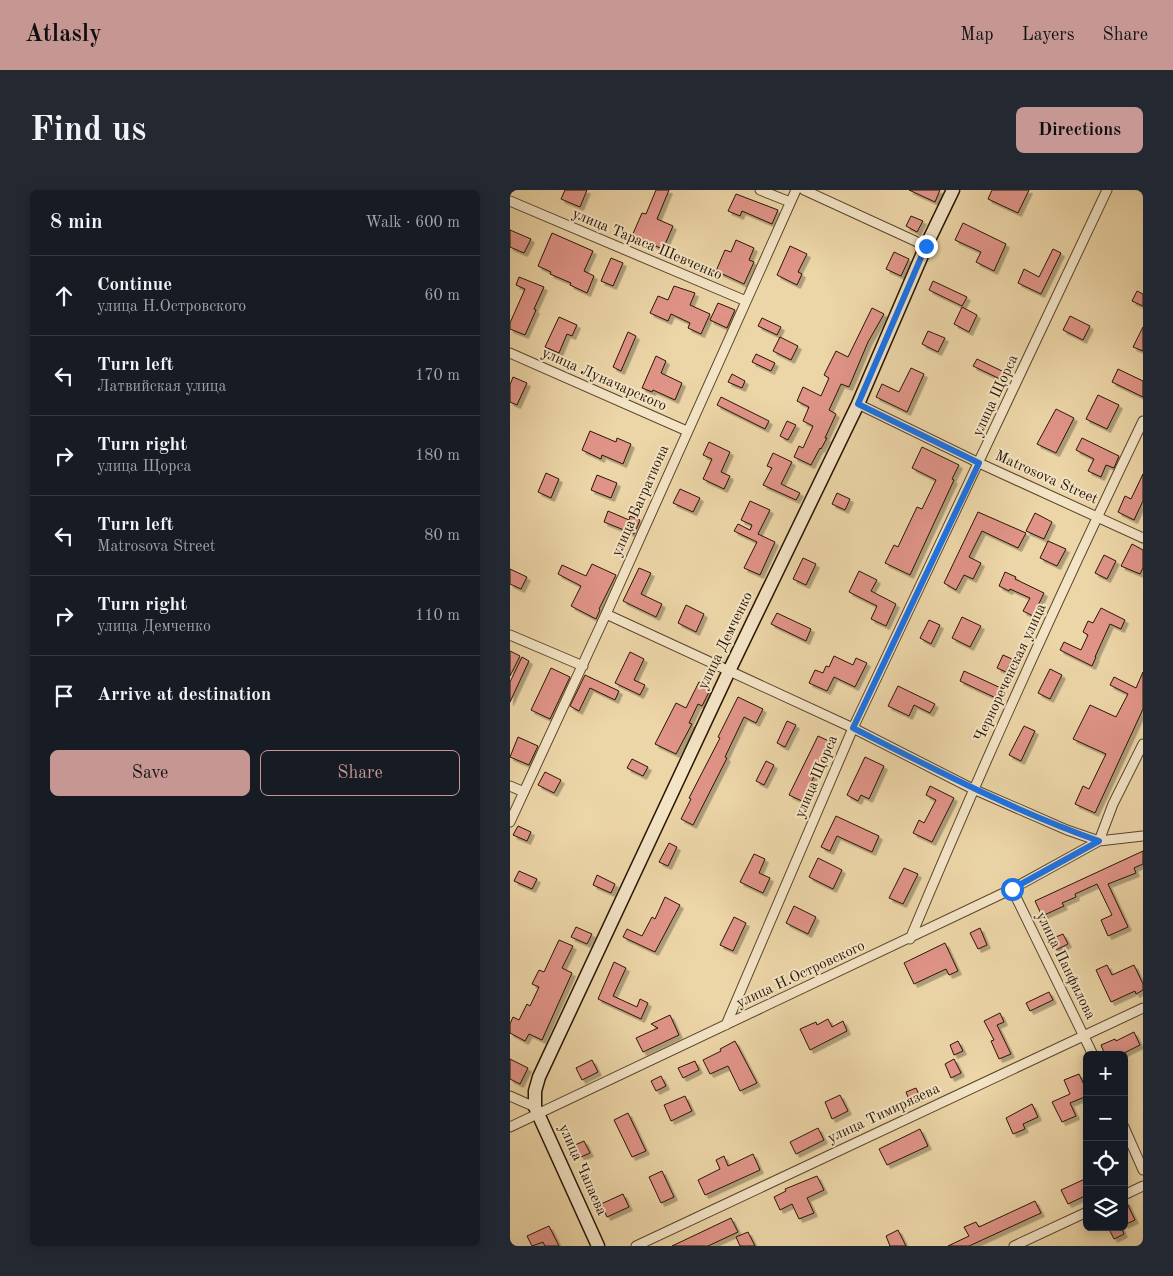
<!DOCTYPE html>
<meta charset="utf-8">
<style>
body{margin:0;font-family:"Old Standard TT",serif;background:#242831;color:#f1f3f6}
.controls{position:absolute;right:15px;bottom:15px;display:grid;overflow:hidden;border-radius:8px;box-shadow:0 2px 12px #0003}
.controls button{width:45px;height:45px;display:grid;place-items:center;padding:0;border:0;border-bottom:1px solid #363941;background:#171b24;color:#f1f3f6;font:25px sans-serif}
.stop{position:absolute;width:15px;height:15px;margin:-11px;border:4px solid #1a73e8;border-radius:50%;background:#fff}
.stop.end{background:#1a73e8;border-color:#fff;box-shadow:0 1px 5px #0008}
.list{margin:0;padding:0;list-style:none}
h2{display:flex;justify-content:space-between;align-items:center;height:65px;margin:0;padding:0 20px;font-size:21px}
h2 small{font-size:16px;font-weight:400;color:#9ea1a6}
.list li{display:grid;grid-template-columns:32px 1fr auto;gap:15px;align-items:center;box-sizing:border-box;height:80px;padding:0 20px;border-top:1px solid #363941}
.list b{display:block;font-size:19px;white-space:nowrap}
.list p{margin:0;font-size:16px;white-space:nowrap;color:#9ea1a6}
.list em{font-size:16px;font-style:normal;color:#9ea1a6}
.actions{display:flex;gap:10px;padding:15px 20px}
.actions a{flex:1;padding:11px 0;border:1px solid #c59692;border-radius:8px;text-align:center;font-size:18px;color:#c59692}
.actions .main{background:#c59692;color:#111}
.icon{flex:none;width:28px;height:28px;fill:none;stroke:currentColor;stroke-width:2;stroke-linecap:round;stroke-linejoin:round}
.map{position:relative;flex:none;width:633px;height:1056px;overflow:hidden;border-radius:8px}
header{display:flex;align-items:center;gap:30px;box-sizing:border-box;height:70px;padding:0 25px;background:#c59692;color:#111}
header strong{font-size:24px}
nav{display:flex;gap:28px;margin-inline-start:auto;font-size:18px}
.intro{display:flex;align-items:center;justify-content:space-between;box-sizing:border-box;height:120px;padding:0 30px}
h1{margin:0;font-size:35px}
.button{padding:12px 22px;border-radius:8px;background:#c59692;color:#111;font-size:18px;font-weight:700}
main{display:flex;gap:30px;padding:0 30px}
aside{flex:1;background:#171b24;border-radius:8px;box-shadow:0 2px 12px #0003}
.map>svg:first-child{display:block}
.building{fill:#e09488;stroke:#291501;filter:url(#shadow)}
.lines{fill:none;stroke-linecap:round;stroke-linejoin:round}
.street-casing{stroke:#5a452a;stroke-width:11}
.secondary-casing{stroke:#291501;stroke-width:15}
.street{stroke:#f3e4c6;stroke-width:9}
.secondary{stroke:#f3e4c6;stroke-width:12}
.route{stroke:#1a73e8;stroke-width:6}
.labels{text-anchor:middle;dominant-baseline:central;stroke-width:4;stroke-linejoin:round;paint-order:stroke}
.street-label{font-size:15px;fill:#291501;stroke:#f3e4c6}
</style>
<header>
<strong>Atlasly</strong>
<nav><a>Map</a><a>Layers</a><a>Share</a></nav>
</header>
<div class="intro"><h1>Find us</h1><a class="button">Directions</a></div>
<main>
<aside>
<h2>8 min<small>Walk · 600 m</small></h2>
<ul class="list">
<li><svg class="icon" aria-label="ahead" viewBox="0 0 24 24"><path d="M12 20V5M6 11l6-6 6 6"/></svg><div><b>Continue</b><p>улица Н.Островского</p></div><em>60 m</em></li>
<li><svg class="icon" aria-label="left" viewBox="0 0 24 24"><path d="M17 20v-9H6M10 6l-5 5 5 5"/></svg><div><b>Turn left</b><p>Латвийская улица</p></div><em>170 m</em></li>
<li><svg class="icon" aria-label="right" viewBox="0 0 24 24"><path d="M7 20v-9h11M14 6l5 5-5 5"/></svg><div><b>Turn right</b><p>улица Щорса</p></div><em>180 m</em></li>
<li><svg class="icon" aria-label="left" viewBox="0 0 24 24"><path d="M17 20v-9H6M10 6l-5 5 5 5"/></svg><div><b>Turn left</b><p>Matrosova Street</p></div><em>80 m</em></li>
<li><svg class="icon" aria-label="right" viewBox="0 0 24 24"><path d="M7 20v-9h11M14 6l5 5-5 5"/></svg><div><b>Turn right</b><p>улица Демченко</p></div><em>110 m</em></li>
<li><svg class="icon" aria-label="arrive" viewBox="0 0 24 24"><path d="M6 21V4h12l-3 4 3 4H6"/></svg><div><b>Arrive at destination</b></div></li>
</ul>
<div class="actions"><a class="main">Save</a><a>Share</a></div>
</aside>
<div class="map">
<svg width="633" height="1056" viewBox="0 0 633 1056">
<defs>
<filter id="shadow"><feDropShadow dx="3.5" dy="3.5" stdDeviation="0" flood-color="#0004"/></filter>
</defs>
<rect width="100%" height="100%" fill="#ecd5a7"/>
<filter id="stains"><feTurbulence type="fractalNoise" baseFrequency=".004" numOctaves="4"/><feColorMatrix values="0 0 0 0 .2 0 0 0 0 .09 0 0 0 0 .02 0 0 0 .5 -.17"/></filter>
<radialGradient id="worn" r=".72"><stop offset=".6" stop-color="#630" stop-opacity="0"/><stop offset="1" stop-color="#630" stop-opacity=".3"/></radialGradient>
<path class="building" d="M55 0H77L70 17 51 9Z
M146 0H159L147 29 163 36 153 59 122 46 132 23 136 24Z
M399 0H430L425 12Z
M482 0H519L508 23 478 9Z
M226 4 268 20 262 34 232 21 230 26 218 21Z
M401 26 413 31 407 42 396 36Z
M453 33 496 54 484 81 466 72 471 62 445 50Z
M0 40 21 49 14 63 0 57Z
M42 43 83 61 74 81 84 86 77 103 60 95 61 93 40 84 41 82 28 76Z
M226 50 244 58 239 70 244 72 234 94 206 81 215 60 221 62Z
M280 56 297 64 288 82 292 84 287 95 267 85Z
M543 59 551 63 531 104 508 93 514 79 529 87Z
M384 62 399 69 391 86 376 79Z
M101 68 113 73 103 96 91 91Z
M9 87 34 97 24 119 26 120 15 145 0 139V133L15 99 6 95Z
M423 91 457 107 452 116 419 100Z
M164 96 185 103 180 115 200 124 191 144 178 138 180 133 161 124 158 131 140 123 148 106 158 110Z
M627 101 633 104V116L622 111Z
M208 113 225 120 217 138 200 130Z
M452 117 467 125 459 142 444 134Z
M362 118 374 124 358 152 339 197 331 194 319 220 326 224 315 248H317L311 259 310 258 301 275 284 267 289 256 293 258 303 236 293 231 299 217 287 211 293 197 311 206 319 188 314 185 326 161 338 167Z
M560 126 580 136 573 150 553 140Z
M49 127 67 135 62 146 57 144 49 163 35 157Z
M252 128 271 137 267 145 248 136Z
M633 137V161L623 157Z
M418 141 435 148 428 162 412 154Z
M118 142 126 146 111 181 103 177Z
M270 147 288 156 281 170 263 161Z
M246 164 265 173 261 181 242 172Z
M146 166 156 171 151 183 172 193 165 210 143 200 142 202 132 198Z
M467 169 494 182 490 189 463 176Z
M401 178 414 184 397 222 366 207 372 194 389 202Z
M608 179 633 191V207L602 192Z
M222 184 235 191 232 198 218 192Z
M3 187 17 193 7 215 0 212V195Z
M588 205 609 215 597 239 576 229Z
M211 207 259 231 255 239 207 215Z
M546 219 564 228 546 263 527 254Z
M277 231 286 235 278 250 270 246Z
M80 241 106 252 107 248 121 254 113 274 92 265 91 269 72 260Z
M572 248 609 266 604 278 596 275 591 287 578 281 584 269 566 260Z
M199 252 220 262 211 282 220 286 214 299 193 289 202 269 193 265Z
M412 257 449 275 442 289 444 290 400 385 375 373 384 355 388 357 407 317 412 319 426 290 402 278Z
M263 263 282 272 271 294 290 303 286 310 253 295 262 278 257 276Z
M36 283 49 289 41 308 28 302Z
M633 284V311L624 330 608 322 615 306 621 309Z
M87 285 107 293 101 308 81 300Z
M170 299 190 308 183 322 163 313Z
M327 303 340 309 335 320 322 314Z
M240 311 260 320 248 344 265 352 250 385 234 378 247 352 224 341 228 334 240 340 242 335 231 330Z
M98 321 119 330 120 326 130 330 124 344 94 332Z
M468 322 516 343 508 358 472 341 459 367 471 373 463 389 454 385 446 400 434 393Z
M525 323 542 332 534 349 516 341Z
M538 351 556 359 547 376 530 368Z
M622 354 633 360V378L630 384 611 376Z
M594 365 606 371 597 389 585 383Z
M293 368 306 374 296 395 283 389Z
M82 374 106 385 89 419 90 420 86 429 61 416 71 396 48 384 52 375 76 386Z
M129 378 141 383 131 404 152 414 146 427 113 411Z
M0 379 17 387 11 399 0 394Z
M349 381 367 390 361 401 386 414 376 436 361 429 367 416 339 402Z
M495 382 506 387 505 389 534 403 523 426 513 421 520 408 500 399 499 401 489 396Z
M176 415 194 424 186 442 168 433Z
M591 418 615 430 611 439 600 434 585 467H586L582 476 550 460 554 452 571 460 578 445 573 442 578 431 583 433Z
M267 423 301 439 296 451 261 434Z
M452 427 471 436 460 457 442 448Z
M419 430 430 435 421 454 410 448Z
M0 461 10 466 0 486Z
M120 462 134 469 124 490 135 495 130 505 105 493Z
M493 465 502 469 496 482 487 478Z
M324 466 343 475 346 468 357 473 345 497 324 487 317 501 299 493 305 480 313 483 316 476 319 477Z
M12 467 19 471 0 512V492Z
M41 478 60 487 40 529 21 520Z
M540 479 552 485 540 509 528 503Z
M454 481 493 499 488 509 450 491Z
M633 482V519L585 623 565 614 573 596 579 599 596 564 563 549 580 515 606 527 618 504 600 495 604 487 626 498Z
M75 485 109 501 105 510 80 498 69 521 60 516Z
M189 492 201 498 192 516 188 514 179 533 182 534 166 564 145 554 166 513 176 518Z
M388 496 425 514 420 523 404 515 399 526 378 516Z
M228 507 253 519 246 533 234 527 215 567 217 568 183 635 171 629 181 609 179 608 210 548 208 547Z
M277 531 286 535 275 557 267 553Z
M514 536 525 541 511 571 499 565Z
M308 546 321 552 292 611 279 605Z
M8 547 28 556 19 575 0 567Z
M355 567 374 576 359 609 351 605 348 611 337 605Z
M122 569 138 577 133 586 117 578Z
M256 571 264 575 254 595 246 591Z
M35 582 51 590 44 603 28 595Z
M420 596 444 608 422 652 403 643 409 630 414 633 426 610 416 605Z
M326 626 369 646 362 662 327 646 320 661 311 657Z
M8 636 21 642 17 651 3 645Z
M159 653 167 657 158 676 149 672Z
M633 661V674L624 678 626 683 598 694 618 737 598 746 591 730 602 725 587 694 565 704 566 707 552 713 554 716 532 726 525 711Z
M244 664 255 669 249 683 260 688 253 703 230 692Z
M308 668 332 680 323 699 299 687Z
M394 678 408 684 393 714 379 708Z
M9 681 27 689 22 699 4 691Z
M87 685 105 694 101 703 83 695Z
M155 707 170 715 145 762 113 747 117 739 132 746 142 727 145 729Z
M284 716 306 727 298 744 276 733Z
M224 727 236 733 223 761 210 755Z
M66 737 82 744 77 754 61 747Z
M470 738 477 755 468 759 460 743Z
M553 744 558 754 546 760 541 749Z
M49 750 63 756 52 778 62 783 32 850 19 844 15 851 0 843V834L3 827 9 830 17 814 20 816 29 797 22 794 29 780 34 782Z
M435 753 448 781 439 785 436 779 404 794 394 773Z
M104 772 116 778 103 806 127 817 130 809 138 813 131 829 88 809Z
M597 775 602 785 624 775 633 794V800L626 804 625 801 601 812 586 780Z
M539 802 543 810 520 821 516 813Z
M490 823 494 832 487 835 501 864 489 869 481 851 484 850 474 831Z
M160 825 169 845 133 862 126 848 148 838 141 834Z
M318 829 322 837 333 831 337 841 300 860 290 839 306 832 307 835Z
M624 842 630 855 610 865H595L591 855 605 849 606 851Z
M225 851 247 893 230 901 218 876 200 884 193 870 211 861 210 859Z
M448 851 453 861 444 865 440 855Z
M0 869 18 878 10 894 0 889Z
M444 869 451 883 441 888 435 874Z
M82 870 88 882 72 890 66 878Z
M185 871 189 880 173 888 168 878Z
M569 884 577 901V906L560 913 566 926 552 932 542 912 560 904 554 890Z
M151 886 156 896 146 901 141 891Z
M406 898 410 907 400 912 396 902Z
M330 905 338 921 322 929 315 912Z
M175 906 182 921 161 931 154 915Z
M522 914 528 927 513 934 515 939 503 944 496 928Z
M118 923 136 961 122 967 104 930Z
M308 938 314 950 286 964 280 952Z
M410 939 418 956 377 975 369 959Z
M74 951 80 963 71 967 65 955Z
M243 964 250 980 195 1005 188 990 210 979 206 970 214 966 218 976Z
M152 981 164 1007 151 1013 139 987Z
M307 986 314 1000 297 1008 304 1023 289 1029 282 1014 270 1020 264 1007 276 1001 275 999Z
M577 988V1005L558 1014 551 1000Z
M113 1004 119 1017 97 1027 91 1014Z
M525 1011 531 1023 459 1056H438L459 1046 454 1037 466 1032 469 1037Z
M614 1011H616L625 1030 614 1035Z
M221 1028 228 1042 198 1056H162Z
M39 1036 49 1056H35L33 1052 22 1056 17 1046Z
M598 1037H611L614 1044 604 1049Z
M388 1040 396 1056H380L376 1046Z
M238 1042 245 1056H230L226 1047Z"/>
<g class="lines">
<g class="street-casing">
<path id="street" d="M250 0 280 12
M294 0 416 56
M0 11 236 111
M0 163 177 241
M348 214 469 273 633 348
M96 424 343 538 463 599 557 640 589 651 633 646
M0 445 73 476
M0 596 14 602
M0 632 96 424 286 0
M589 651 603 614 633 554
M502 699 583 865
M400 749C473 574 551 402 633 231
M216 835 343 538 597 0
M0 906 25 917
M0 937 502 699 589 651
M614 937 633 980
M614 1005 633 996
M126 1056 633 818
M504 1056 577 1022"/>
</g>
<g class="secondary-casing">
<path id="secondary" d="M88 1056 25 917V901L29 887 219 481 348 214 416 56 443 0"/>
</g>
<use href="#street" class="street"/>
<use href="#secondary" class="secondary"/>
</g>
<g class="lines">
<path class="route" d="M416 56 348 214 469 273 343 538C424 579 504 621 589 651L502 699"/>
</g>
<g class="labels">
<g class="street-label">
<text transform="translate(137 55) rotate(23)">улица Тараса Шевченко</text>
<text transform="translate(94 190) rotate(24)">улица Луначарского</text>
<text transform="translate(486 206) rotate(-65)">улица Щорса</text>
<text transform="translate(536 288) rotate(24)">Matrosova Street</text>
<text transform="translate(131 311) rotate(-66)">улица Багратиона</text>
<text transform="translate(216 451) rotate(-64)">улица Демченко</text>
<text transform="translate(501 483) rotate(-65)">Чернореченская улица</text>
<text transform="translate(307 587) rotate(-67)">улица Щорса</text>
<text transform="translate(555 776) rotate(64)">улица Панфилова</text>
<text transform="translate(291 785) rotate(-25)">улица Н.Островского</text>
<text transform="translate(374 924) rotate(-25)">улица Тимирязева</text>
<text transform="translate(72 980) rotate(66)">улица Чапаева</text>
</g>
</g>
<rect width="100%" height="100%" filter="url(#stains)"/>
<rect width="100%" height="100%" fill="url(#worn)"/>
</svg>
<div class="controls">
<button>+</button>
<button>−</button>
<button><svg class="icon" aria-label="locate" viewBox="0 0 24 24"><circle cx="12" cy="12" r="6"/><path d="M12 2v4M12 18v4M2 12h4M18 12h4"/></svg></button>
<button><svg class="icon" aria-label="layers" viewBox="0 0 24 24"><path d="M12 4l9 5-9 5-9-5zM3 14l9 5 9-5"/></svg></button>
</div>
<div class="stop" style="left:502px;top:699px"></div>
<div class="stop end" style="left:416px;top:56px"></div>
</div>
</main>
